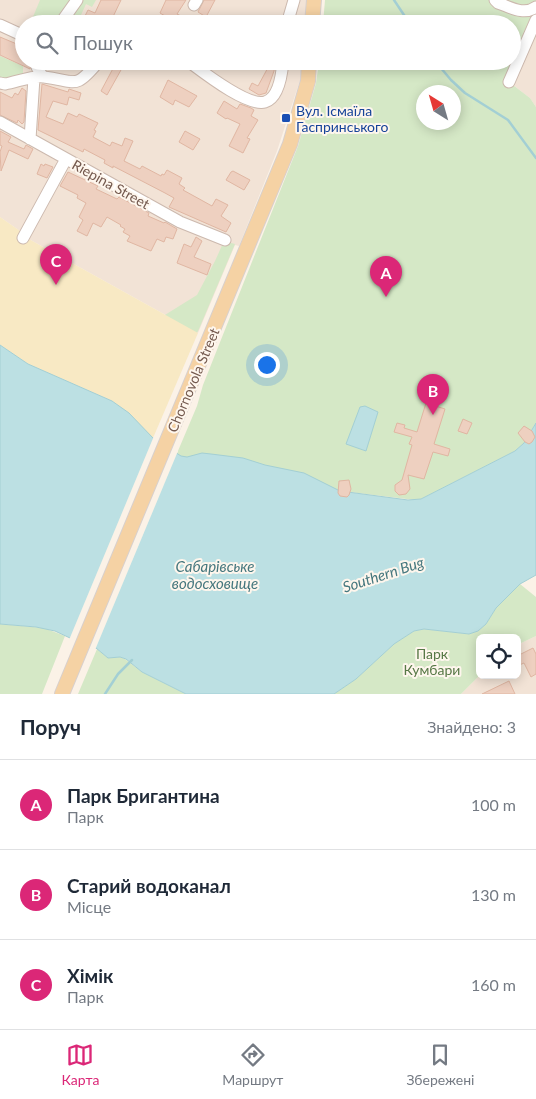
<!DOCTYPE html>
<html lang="uk">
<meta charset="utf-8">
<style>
body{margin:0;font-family:Lato,sans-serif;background:#f6f6f7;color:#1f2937}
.controls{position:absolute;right:15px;bottom:15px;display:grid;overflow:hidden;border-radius:8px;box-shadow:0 2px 12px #0003}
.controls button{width:45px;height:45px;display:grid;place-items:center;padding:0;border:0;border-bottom:1px solid #e0e1e3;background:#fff;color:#1f2937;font:25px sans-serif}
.compass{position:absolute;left:416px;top:85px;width:45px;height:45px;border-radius:50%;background:#fff;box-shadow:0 2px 12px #0003;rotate:323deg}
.you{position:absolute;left:266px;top:364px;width:18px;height:18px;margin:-12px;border:4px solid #fff;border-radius:50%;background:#1a73e8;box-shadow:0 0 0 8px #1a73e833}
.badge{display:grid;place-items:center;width:32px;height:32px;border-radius:50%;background:#db2777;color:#fff;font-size:16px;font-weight:700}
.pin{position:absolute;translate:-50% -41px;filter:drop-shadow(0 1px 2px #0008)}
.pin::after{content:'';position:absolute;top:26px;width:18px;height:15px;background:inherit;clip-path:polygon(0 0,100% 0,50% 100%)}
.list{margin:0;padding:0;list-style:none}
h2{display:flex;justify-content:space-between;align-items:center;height:65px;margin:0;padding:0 20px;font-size:21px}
h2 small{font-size:16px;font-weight:400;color:#747a83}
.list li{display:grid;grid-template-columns:32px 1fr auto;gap:15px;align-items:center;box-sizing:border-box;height:90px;padding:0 20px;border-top:1px solid #e0e1e3}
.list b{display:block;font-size:19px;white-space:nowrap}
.list p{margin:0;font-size:16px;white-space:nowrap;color:#747a83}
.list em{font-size:16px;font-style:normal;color:#747a83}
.icon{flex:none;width:28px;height:28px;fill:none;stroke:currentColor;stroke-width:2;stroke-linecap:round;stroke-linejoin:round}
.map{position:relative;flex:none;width:536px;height:694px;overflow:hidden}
.search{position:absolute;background:#fff;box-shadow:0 2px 12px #0003;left:15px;right:15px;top:15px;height:55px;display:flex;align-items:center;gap:12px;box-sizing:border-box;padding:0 18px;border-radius:28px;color:#747a83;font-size:19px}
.sheet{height:335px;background:#fff}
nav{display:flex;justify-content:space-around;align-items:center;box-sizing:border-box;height:70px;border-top:1px solid #e0e1e3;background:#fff;font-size:14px;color:#747a83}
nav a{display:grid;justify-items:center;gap:2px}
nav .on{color:#db2777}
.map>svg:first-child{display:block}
.residential{fill:#f2e3d6}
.green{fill:#d5e8c6;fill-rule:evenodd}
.sand{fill:#f8e9c4}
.water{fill:#bce0e3;stroke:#a3cfd4}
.pier{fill:#fbf2e7}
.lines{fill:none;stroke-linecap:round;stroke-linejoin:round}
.stream{stroke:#a3cfd4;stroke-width:2.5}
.building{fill:#eed0c0;stroke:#e0b6a2}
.minor-casing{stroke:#ccb9ae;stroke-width:13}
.major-casing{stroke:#d8d0cd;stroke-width:16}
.minor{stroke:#fff;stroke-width:11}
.major{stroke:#f5d2a4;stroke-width:14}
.transit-dot{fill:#1a4fb4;stroke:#fef6ed;stroke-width:2}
.labels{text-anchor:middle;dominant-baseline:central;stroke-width:4;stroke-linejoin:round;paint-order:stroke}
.transit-label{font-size:14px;fill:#164399;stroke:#fef6ed;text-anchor:start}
.street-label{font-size:14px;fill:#73584d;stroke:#fef6ed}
.park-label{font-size:14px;fill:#577846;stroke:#fef6ed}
.water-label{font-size:15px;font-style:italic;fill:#45777e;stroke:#fef6ed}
</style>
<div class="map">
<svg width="536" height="694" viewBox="0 0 536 694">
<rect width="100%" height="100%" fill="#fbf2e7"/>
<path class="residential" d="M0 0H307L305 24H24V61H302L300 80 277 151 239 246 235 245 198 333 27 238 23 233 0 217Z
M536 0V107L530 98 509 82Z
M536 636V694H461L480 675H517V645Z"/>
<path class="green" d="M40 0H96L92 7 86 4 77 24H30Z
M325 0H536V7L509 82 530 98 536 107V423L524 443 515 451 421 499 415 500 341 491H161L197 406 203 385 298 146 316 83 319 61H512V24H323ZM424 92H454V122H424Z
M0 56 23 66V78L0 80Z
M224 241 235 244 199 329 182 362 160 318 197 295 215 261Z
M520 584 536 597V636L517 645V638H480V675L461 694H334L356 679 394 644 414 631 424 629 469 634 478 631 486 624 496 608Z
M0 624 44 628 65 636 42 694H0Z
M97 649 108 658 120 657 125 659 142 672 186 694H78Z"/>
<path class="sand" d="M0 217 23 233 27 238 198 333 153 438 112 401 28 364 0 345Z"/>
<path class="water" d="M0 345 28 364 112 401 129 413 153 438 181 456 187 457 202 453 211 454 243 458 265 465 304 473 340 491 408 500 421 499 515 451 524 443 536 423V575L520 584 496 608 486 624 478 631 469 634 424 629 414 631 394 644 356 679 334 694H186L142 672 126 659 120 657 108 658 96 648 85 645 55 631 36 627 0 624Z
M365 406 378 412 366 451 346 444 360 407Z"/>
<path class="pier" d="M154 436 178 451 95 650 85 647 69 640Z"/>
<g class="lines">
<path class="stream" d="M394 0 410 24
M435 61 451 80 465 93 508 120 536 158
M105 694 118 674 132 660"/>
</g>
<path class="building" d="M101 0H121L111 21 103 18 100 24H81L88 10 95 13Z
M166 0H186L177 14 197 24H162L165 16 160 13Z
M204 0H215L206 17 198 12Z
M0 37 24 47V61H31L30 69 0 55Z
M117 61H126L107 95 101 91Z
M271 62 275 64 274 71 266 93 259 95 249 89 252 83 258 86Z
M168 80 197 96 189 107 175 100 173 105 160 97Z
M42 84 68 92 69 89 81 93 79 100 69 97 67 105 53 101 46 117 63 124 68 113 77 117 79 114 98 123 94 130 96 131 93 137 110 146 112 142 122 146 125 138 133 141 124 161 140 169 142 166 161 176 162 174 164 175 167 170 182 178 179 184 185 188 183 190 212 206 216 199 228 205 221 216 231 223 226 232 169 207 174 198 165 193 113 166V168L104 163 105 160 84 149 83 152 38 130Z
M22 88 26 91 24 122 22 124 18 120 17 123 0 115V92L12 98 15 93 18 95Z
M224 101 237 109 240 104 251 108 254 110 251 116 258 120 247 138 250 139 243 153 229 146 240 124 227 118 226 119 217 113Z
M0 131 11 137 8 142 24 149 26 145 33 149 28 159 9 150 1 171 0 152 2 146 0 145Z
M185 131 200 139 193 150 179 142Z
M41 164 44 166 45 164 53 167 47 178 37 174Z
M233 171 250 180 244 190 226 180 231 172Z
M68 172 98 186 96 189 117 199 119 197 149 213 148 216 164 223 165 222 177 229 173 239 166 237 164 242 157 239 151 251 127 241 130 236 123 232 125 229 120 226 121 225 107 217 101 227 93 223 87 236 77 231 83 220 79 217 86 203 77 198 78 195 60 186Z
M196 237 202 241 194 257 211 264 207 275 177 263 184 244 191 247Z
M426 403 445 409 434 444 450 449 448 456 433 452 424 479 408 475 410 489 406 494 399 495 395 491V485L402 480 412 445 409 444 412 437 394 432 397 423 405 425 404 428 417 432Z
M463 419 472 423 467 434 458 431Z
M524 426 532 431 535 437 532 442 529 444 525 442 518 433Z
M349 480 351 489 349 495 347 497 340 496 338 493 339 481Z
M533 648 536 654V674L531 677 524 663 517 666V656Z
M509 681 515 694H482Z"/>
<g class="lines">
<g class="minor-casing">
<path id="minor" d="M495 0 498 3C510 7 524 16 536 7
M194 5 197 0
M60 24 77 0
M287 24 294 0
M0 25 24 36
M39 61 37 67 42 76
M188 61C203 72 247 107 265 102 279 98 282 73 283 61
M509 82 536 20
M0 83 5 84C17 82 33 75 44 77 77 81 74 91 99 61
M0 122 180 222 225 240
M30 139 34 78
M23 238 66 159"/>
</g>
<g class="major-casing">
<path id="major" d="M312 24 314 0
M62 694 290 144 308 81 309 61"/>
</g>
<use href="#minor" class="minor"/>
<use href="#major" class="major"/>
</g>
<rect class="transit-dot" x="281" y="113" width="10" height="10" rx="2.5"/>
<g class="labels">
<g class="transit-label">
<text x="296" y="110">Вул. Ісмаїла<tspan x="296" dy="16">Гаспринського</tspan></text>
</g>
<g class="street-label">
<text transform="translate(111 184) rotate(29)">Riepina Street</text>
<text transform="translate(193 380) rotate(-67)">Chornovola Street</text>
</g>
<g class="park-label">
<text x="432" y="653">Парк<tspan x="432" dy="16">Кумбари</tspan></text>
</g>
<g class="water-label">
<text x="215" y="566">Сабарівське<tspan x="215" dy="17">водосховище</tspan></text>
<text transform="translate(383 574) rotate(-18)">Southern Bug</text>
</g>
</g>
</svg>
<div class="controls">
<button><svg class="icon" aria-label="locate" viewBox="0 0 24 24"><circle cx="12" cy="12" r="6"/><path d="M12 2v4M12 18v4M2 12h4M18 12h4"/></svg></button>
</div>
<svg class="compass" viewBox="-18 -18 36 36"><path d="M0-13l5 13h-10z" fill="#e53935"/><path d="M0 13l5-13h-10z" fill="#747a83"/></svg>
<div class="you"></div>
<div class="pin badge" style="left:386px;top:297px">A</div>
<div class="pin badge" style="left:433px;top:415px">B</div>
<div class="pin badge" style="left:56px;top:285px">C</div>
<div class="search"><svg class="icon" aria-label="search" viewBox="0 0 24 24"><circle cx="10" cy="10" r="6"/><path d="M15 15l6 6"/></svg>Пошук</div>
</div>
<section class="sheet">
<h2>Поруч<small>Знайдено: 3</small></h2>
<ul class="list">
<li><span class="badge">A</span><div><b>Парк Бригантина</b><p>Парк</p></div><em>100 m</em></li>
<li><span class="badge">B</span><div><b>Старий водоканал</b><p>Місце</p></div><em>130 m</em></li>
<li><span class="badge">C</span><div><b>Хімік</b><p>Парк</p></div><em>160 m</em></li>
</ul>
</section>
<nav>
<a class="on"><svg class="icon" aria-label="map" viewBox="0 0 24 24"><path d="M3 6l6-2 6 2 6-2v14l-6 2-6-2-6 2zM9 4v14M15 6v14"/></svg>Карта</a>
<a><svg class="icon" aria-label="directions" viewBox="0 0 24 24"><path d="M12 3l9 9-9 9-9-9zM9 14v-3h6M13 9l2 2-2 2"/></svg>Маршрут</a>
<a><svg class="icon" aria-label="saved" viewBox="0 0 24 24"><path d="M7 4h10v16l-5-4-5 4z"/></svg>Збережені</a>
</nav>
